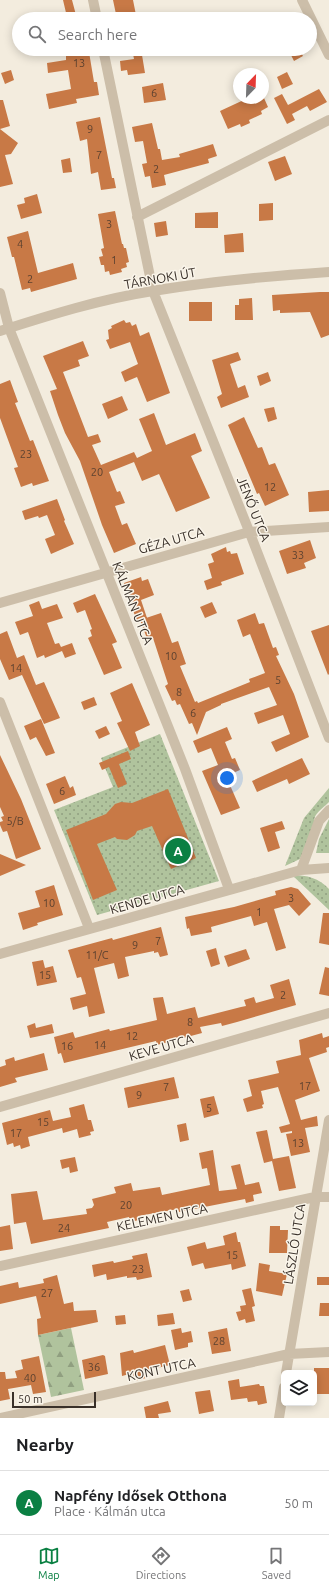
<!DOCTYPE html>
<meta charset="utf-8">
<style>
body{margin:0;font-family:Ubuntu,sans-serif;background:#f6f6f6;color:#202124}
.controls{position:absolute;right:12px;bottom:12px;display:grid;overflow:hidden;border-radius:6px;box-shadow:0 2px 10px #0003}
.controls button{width:36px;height:36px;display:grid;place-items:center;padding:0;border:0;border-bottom:1px solid #e0e0e0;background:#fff;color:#202124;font:20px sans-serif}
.compass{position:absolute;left:233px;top:68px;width:36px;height:36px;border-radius:50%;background:#fff;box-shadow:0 2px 10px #0003;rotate:23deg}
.scale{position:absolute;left:12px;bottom:10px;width:84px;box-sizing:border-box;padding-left:4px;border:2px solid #393029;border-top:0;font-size:11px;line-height:14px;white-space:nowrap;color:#393029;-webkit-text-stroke:3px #faf5ea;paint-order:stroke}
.you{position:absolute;left:227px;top:778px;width:14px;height:14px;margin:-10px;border:3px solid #fff;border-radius:50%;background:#1a73e8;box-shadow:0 0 0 6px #1a73e833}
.badge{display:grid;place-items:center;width:26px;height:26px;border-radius:50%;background:#0b8043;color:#fff;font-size:13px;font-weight:700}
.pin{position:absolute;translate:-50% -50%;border:2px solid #fff;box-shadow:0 1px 4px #0006}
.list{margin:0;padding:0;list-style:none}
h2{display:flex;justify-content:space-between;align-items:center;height:52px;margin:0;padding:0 16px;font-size:17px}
h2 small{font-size:13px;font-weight:400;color:#757577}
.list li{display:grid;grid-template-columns:26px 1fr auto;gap:12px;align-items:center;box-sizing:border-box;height:64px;padding:0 16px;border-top:1px solid #e0e0e0}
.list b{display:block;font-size:15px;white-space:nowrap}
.list p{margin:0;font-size:13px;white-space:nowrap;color:#757577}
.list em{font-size:13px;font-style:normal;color:#757577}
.icon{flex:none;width:22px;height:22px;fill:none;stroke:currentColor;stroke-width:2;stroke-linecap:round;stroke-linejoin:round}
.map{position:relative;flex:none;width:329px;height:1418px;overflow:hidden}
.search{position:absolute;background:#fff;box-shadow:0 2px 10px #0003;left:12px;right:12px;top:12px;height:44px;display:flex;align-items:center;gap:10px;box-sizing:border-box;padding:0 14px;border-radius:22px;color:#757577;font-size:15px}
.sheet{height:116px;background:#fff}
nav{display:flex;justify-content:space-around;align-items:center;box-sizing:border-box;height:56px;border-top:1px solid #e0e0e0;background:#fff;font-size:11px;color:#757577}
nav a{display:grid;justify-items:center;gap:2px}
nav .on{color:#0b8043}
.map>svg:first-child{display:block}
.grass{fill:url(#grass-dots)}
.forest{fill:url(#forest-firs)}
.building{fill:#c87946}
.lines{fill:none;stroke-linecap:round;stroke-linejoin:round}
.minor{stroke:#ccbea9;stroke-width:10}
.labels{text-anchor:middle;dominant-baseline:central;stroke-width:3;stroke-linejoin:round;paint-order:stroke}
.number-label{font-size:11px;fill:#5d4230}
.street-label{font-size:13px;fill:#393029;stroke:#faf5ea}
</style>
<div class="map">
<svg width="329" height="1418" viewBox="0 0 329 1418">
<defs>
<pattern id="grass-dots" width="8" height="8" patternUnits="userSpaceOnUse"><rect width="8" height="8" fill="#b0c39d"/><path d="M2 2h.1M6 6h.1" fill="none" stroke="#909f80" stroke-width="1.8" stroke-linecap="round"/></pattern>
<pattern id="forest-firs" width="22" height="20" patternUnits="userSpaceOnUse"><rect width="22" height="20" fill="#b0c39d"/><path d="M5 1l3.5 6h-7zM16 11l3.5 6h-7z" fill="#909f80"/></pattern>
</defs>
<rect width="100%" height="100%" fill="#f3ecde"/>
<path class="grass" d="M160 734 219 881 97 915 54 810 113 787 101 758Z
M329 788V802C321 810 311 815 315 826L300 859 285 866 304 818Z
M329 819V853H316L319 839Z
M292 875C307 875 319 878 329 889V910Z"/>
<path class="forest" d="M71 1328 84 1390 51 1397 38 1335Z"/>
<path class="building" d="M63 0H72L76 15 67 17Z
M113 0H133L136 15 117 19Z
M73 49H84V53L89 52 94 82H97L99 95 76 99 77 103 49 109 46 94 71 89 68 70 48 73 47 63 66 60V56L74 55Z
M132 49H141L145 73 128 75 127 70 121 71 120 61 134 59Z
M288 49H299L303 56 294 61Z
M11 70 14 80 5 84 1 73Z
M287 72 293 84 282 89 277 77Z
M163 83 166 100 144 103 142 87Z
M319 89 327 102 310 111 307 106 292 114 295 120 287 124 274 98 282 94 288 105Z
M248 98H264L268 107 261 111 262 114 249 120 250 123 241 127 240 124 228 129 220 111Z
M0 100H3L10 126 0 129 18 143 11 154 5 155 13 184 0 187Z
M100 117 112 178H114L116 188 101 190 98 172 91 174 87 139 80 141 76 122Z
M152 123 158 149H160L162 160 180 157 179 154 213 144 217 156 208 159 209 163 164 175 166 185 152 188 150 176 145 177 142 164 147 163 143 141 135 142 132 127Z
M285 156 292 174 275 181 268 162Z
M70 158 72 172 63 173 61 160Z
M37 194 42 213 21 219 17 205 25 203 24 198Z
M273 203V220L259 221V204Z
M115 211 122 244H123L124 248H126L129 262 126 263 127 267 121 269 122 272 110 275 109 271 105 272 104 265H101L99 257 103 256 101 249 104 248 98 214Z
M218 212V228H195V213Z
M166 221 168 235 156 237 154 223Z
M28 231 38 273 73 263 77 279 31 292 30 288 22 290 14 257H12L7 237Z
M243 233 244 252 225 253 224 235Z
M320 292H329V335L321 338 310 312 280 313V310L273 311 272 295Z
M252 298 253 320H235V305H239V299Z
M189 302H212V321H189Z
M124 320 126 323 130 322 132 326 136 324 140 336 149 332 170 393 147 402 137 377 125 382 121 372 138 364 130 342 110 349 106 340 109 339 108 330 112 328 111 326Z
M83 341 89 356 78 360 80 366 63 372 88 437 98 434 101 442 92 445 101 465 134 452 137 458 152 451 139 419 154 413 166 445 195 433 202 451 191 456 210 498 176 512 159 474 142 481 134 462 109 472 117 492 120 491 125 503 115 506 122 525 127 523 136 544 114 553 102 525 80 461 65 433 58 415 50 391 57 389 43 356Z
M238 352 241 360 230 364 238 388 245 385 249 397 221 408 217 397 222 394 212 360Z
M268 372 271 381 260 386 257 376Z
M10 380 18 402 15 403 30 441 33 440 49 481 33 486 32 483 21 487 14 468 18 467 0 418V384Z
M122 396 128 410 108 419 102 404Z
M274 407 277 419 268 422 264 409Z
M244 417 258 448 262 447 269 465 275 463 289 495 265 506 259 493 257 494 228 425Z
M329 490V511L309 512 308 492Z
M57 499 65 520 64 521 74 544 51 554 45 539 55 535 47 515 39 518 38 516 25 520 22 511Z
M310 540 316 558 304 563 306 568 287 574 279 551Z
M226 547 227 552 230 551 231 554 237 553 244 574 221 582 222 585 207 590 204 581 212 578 208 564 214 562 211 554Z
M141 577 142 581 148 579 154 595 141 600 147 618 137 622 124 583Z
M95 594 117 642 112 644 122 668 104 675 88 638 92 636 90 630 92 629 85 610 77 613 73 603Z
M39 601 42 609 57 604 63 618 47 623 55 644 59 643 61 647 72 643 76 654 65 658 62 651 45 658 44 655 37 658 28 632 20 635 15 622 33 616 29 605Z
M212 602 217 613 205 618 200 607Z
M161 613 172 643 178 641 186 664 180 666 195 702 197 701 198 703 250 682 249 679 265 673 250 634 243 637 237 620 255 613 259 624 264 623 273 648 276 647 279 655 276 656 294 694 309 737 276 752 271 742 290 734 283 715 258 724 254 713 277 705 269 687 221 704V705L206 712 197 735 192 723 189 724 180 704 177 705 175 700 172 701 165 686 168 684 153 638 148 641 140 620Z
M329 625V674L328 675 311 631Z
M7 631 17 658 24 655 36 685 44 682 60 718 44 724 22 675 9 680 0 659V634Z
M132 683 150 725 135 732 140 746 130 751 117 723 122 721 110 693Z
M94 697 97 705 84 710 81 702Z
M41 719 55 753 46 756 36 737 30 740 24 726Z
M106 726 110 734 99 739 95 731Z
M227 727 232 739 225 742 232 759 235 758 240 770 226 776 240 808 221 815 202 771 218 765 211 748 198 753 193 741Z
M128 751 131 759 119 764 127 784 118 788 109 767 102 770 99 763Z
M0 755 21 799 41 849 16 859 7 831 3 832 0 825V822L3 821 1 817 4 816 0 807Z
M302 758 310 774 289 784 287 779 257 792 252 781Z
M65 776 70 788 73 786 76 795 54 804 46 784Z
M168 789 196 858 171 869 152 826 137 831 135 835 127 840 117 839 115 837 97 844 117 890 93 900 66 830 106 814 115 804 121 802 132 803Z
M282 821 285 829 275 832 280 848 268 852 260 828Z
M0 854 26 865 0 876Z
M54 885 63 915 37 923 38 925 23 930 18 913 40 907 35 891Z
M291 887 298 889 311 904 299 916 289 905 274 909 286 948 276 951 267 922 254 926 251 916 211 927 212 932 191 936 189 928 187 929 185 917 234 907 276 895 275 891Z
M323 913H329V945L319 943Z
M161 927 168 955 160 957 158 952 154 953V951L125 957 129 976 118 979 114 963 94 968 105 1013 89 1017 87 1006 73 1010 70 998 86 994 81 977 77 978 68 950 112 938 113 940Z
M216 948 220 964 211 967 206 951Z
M246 949 250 959 228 967 224 956Z
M43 960 45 968 53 966 57 982 37 986 32 962Z
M325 967 329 968V996L319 994Z
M289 979 296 1005 237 1022 222 1026 221 1023 200 1027 202 1033 157 1045 156 1041 64 1063 61 1053 58 1054 54 1037 73 1032 75 1038 109 1029 110 1031 157 1020 153 998 163 997 167 1014 195 1007 198 1018 241 1007 246 1006 244 1000 254 997 256 1003 274 998 270 985Z
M35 1023 36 1028 52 1024 54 1033 30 1038 27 1026Z
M322 1033 323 1038 329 1036V1047L326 1048 327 1052 309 1058 320 1091 295 1100 301 1120 317 1116 318 1126 305 1128 310 1152 291 1156 286 1134 292 1133V1131L281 1133 279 1127 290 1124 278 1087 261 1091 264 1104 262 1105 263 1108 247 1112 243 1099 252 1096 248 1080 279 1073 276 1061 301 1055 299 1040Z
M44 1053 48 1070 15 1078 17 1082 0 1087V1067L6 1065 5 1060 14 1057 15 1061Z
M174 1077 179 1098 128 1108 124 1088Z
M214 1096 219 1114 204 1118 200 1099Z
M84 1104 88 1120H91L94 1131 90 1132 91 1135 79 1138 77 1129 63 1133 62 1128 28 1137 30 1146 21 1149 20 1145 14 1147 13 1143 7 1145 2 1123 50 1110 53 1121 71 1117 69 1108Z
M186 1123 189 1140 180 1142 177 1125Z
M267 1130 273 1159 289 1156 296 1188 279 1191 272 1161 264 1163 256 1132Z
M213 1150 219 1191 237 1189 231 1166 240 1164 245 1185 259 1182 262 1193 253 1195 254 1201 246 1203 245 1199 179 1212 178 1209 138 1216 139 1220 130 1222 129 1217 107 1222 109 1228 31 1244 26 1222 14 1224 11 1194 37 1191 43 1220 87 1214 86 1209 92 1208 94 1205 92 1199 116 1193 114 1187 131 1183 133 1191 160 1187 162 1195 210 1185 207 1168 202 1169 199 1153Z
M75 1157 78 1171 70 1173 69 1167 62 1169 60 1160Z
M10 1225 13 1249 0 1251V1227Z
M270 1226H280V1230H288L287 1253H269Z
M236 1232 238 1242H240L246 1266 232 1270 231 1264 205 1269 203 1263 192 1266 187 1247 205 1242 207 1249 225 1245 223 1236Z
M147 1253 152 1277 137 1280 136 1277 127 1278V1276L107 1280 106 1274 94 1277 92 1265 113 1261 114 1263 133 1259 132 1256Z
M259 1263 270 1265 269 1271 287 1274 282 1296 256 1291Z
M57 1275 64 1304 73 1302 74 1311 96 1310 98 1322 38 1335 37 1319 41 1318 36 1296 0 1304V1286L18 1282 19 1288 44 1283 43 1279Z
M317 1277H329V1285H317Z
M251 1288 255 1306 252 1307 255 1321 246 1323 245 1319 239 1321 236 1312 241 1311 240 1306 246 1305 242 1290Z
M189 1289 192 1300 183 1302 180 1291Z
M320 1303H329V1316H319Z
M173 1313 175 1324 158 1326 157 1315Z
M125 1315 126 1324 116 1325 115 1316Z
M181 1328 182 1333 191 1331 193 1342 188 1343V1347L175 1350 171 1330Z
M227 1328 231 1351 212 1354 208 1332Z
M165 1345 170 1365 144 1371 146 1378 134 1381 133 1373 122 1376 120 1353 133 1350 134 1353Z
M103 1355 105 1356 108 1374 85 1379 82 1360Z
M39 1356 46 1392 33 1394 31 1385 8 1389 10 1399 0 1401V1372H5L6 1379 17 1378 15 1371 23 1369 21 1360Z
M314 1368H329V1394H314Z
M239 1379 240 1387 259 1384 260 1386H264L267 1403 258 1405 257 1401 248 1402 247 1398 231 1400 228 1381Z
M210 1390 214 1411 199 1414 195 1392Z
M168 1401 171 1412 158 1414 159 1418H146L144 1407Z"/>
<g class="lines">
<path class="minor" d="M93 0 97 19
M302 0 329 55
M103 49 153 291 251 536 329 738
M137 217 329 120
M0 293 9 328 185 769 229 889
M0 331C50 315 101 299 153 291 212 281 270 276 329 272
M0 603 249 532 329 527
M0 702 89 928
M301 870 319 821 329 810
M0 954 301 870 329 868
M0 1107 329 1013
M0 1266 315 1197H329
M286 1373 329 1120
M0 1418 289 1354 329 1352
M279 1418 284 1387"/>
</g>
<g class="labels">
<g class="number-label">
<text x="79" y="63">13</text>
<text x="154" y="93">6</text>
<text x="90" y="129">9</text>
<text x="99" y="155">7</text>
<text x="156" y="169">2</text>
<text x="109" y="224">3</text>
<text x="20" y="244">4</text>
<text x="114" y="260">1</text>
<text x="30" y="279">2</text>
<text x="26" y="454">23</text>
<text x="97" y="472">20</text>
<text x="270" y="487">12</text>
<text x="298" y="555">33</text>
<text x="171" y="656">10</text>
<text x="16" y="668">14</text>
<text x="278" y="680">5</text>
<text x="179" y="692">8</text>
<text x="193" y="713">6</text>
<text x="62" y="791">6</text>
<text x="15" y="821">5/B</text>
<text x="291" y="898">3</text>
<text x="49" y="903">10</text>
<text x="259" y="912">1</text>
<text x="158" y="941">7</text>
<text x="135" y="945">9</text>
<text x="97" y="955">11/C</text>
<text x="45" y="975">15</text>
<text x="283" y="995">2</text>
<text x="190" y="1022">8</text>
<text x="132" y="1036">12</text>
<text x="100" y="1045">14</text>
<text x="67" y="1046">16</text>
<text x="305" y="1086">17</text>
<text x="166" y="1087">7</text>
<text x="139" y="1095">9</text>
<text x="209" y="1108">5</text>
<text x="43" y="1122">15</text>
<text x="16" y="1133">17</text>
<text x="298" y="1143">13</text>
<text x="126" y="1205">20</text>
<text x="64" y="1228">24</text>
<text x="232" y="1255">15</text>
<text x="138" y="1269">23</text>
<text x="47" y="1293">27</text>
<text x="219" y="1341">28</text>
<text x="94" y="1367">36</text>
<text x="30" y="1378">40</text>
</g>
<g class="street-label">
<text transform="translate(160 278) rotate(-10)">TÁRNOKI ÚT</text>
<text transform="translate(254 509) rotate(68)">JENŐ UTCA</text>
<text transform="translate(171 540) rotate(-16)">GÉZA UTCA</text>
<text transform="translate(133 603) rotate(68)">KÁLMÁN UTCA</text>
<text transform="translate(147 899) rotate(-16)">KENDE UTCA</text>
<text transform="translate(161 1047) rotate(-16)">KEVE UTCA</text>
<text transform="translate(162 1217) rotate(-12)">KELEMEN UTCA</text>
<text transform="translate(294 1244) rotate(-81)">LÁSZLÓ UTCA</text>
<text transform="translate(161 1369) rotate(-12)">KONT UTCA</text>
</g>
</g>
</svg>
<div class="controls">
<button><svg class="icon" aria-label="layers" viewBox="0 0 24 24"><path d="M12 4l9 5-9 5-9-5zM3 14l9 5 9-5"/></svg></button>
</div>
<svg class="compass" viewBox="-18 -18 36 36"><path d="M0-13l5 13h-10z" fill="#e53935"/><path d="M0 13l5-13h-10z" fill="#757577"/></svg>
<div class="scale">50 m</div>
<div class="you"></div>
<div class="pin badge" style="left:178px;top:851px">A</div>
<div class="search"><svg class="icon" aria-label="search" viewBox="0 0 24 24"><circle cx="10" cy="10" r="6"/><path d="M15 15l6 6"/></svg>Search here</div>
</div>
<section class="sheet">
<h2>Nearby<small></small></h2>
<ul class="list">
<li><span class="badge">A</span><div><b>Napfény Idősek Otthona</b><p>Place · Kálmán utca</p></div><em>50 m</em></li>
</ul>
</section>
<nav>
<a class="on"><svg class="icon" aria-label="map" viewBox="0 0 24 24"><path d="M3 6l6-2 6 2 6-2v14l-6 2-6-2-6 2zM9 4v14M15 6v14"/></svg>Map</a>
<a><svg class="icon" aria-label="directions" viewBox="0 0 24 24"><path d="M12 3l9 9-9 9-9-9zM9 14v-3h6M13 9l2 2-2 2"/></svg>Directions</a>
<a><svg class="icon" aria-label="saved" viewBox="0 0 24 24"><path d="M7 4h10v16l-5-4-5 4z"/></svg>Saved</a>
</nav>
